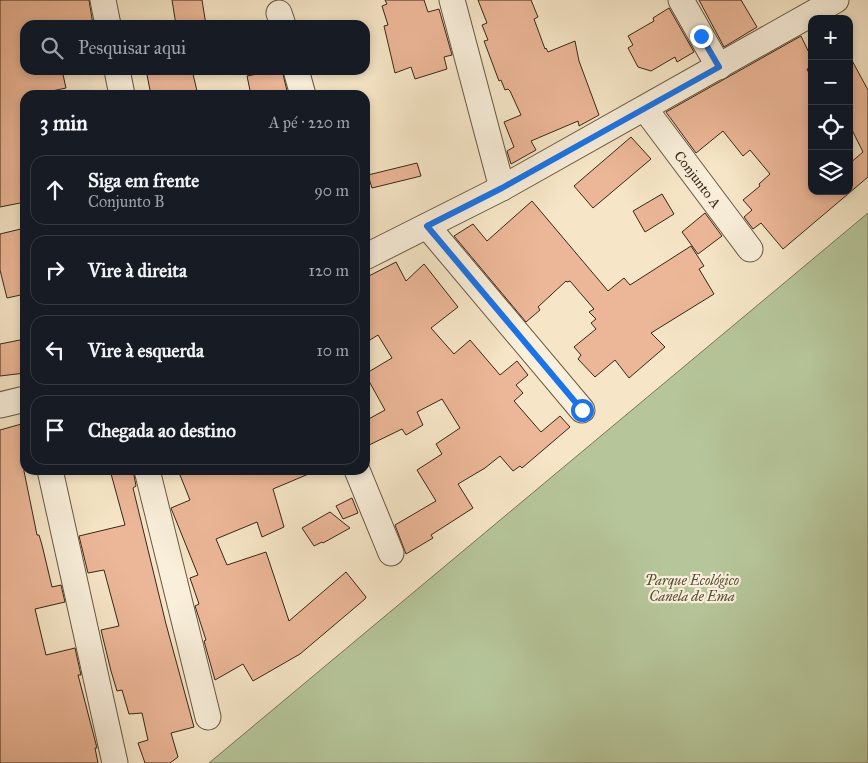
<!DOCTYPE html>
<html lang="pt">
<meta charset="utf-8">
<style>
body{margin:0;font-family:"IM FELL Great Primer",serif;background:#242831;color:#f1f3f6}
.controls{position:absolute;right:15px;top:15px;display:grid;overflow:hidden;border-radius:10px;box-shadow:0 2px 8px #0003}
.controls button{width:45px;height:45px;display:grid;place-items:center;padding:0;border:0;border-bottom:1px solid #363941;background:#171b24;color:#f1f3f6;font:25px sans-serif}
.stop{position:absolute;width:15px;height:15px;margin:-11px;border:4px solid #1a73e8;border-radius:50%;background:#fff}
.stop.end{background:#1a73e8;border-color:#fff;box-shadow:0 1px 5px #0008}
.list{margin:0;padding:0;list-style:none}
h2{display:flex;justify-content:space-between;align-items:center;height:65px;margin:0;padding:0 20px;font-size:21px}
h2 small{font-size:16px;font-weight:400;color:#9ea1a6}
.list li{display:grid;grid-template-columns:32px 1fr auto;gap:15px;align-items:center;box-sizing:border-box;height:70px;margin:0 10px 10px;padding:0 10px;border:1px solid #363941;border-radius:15px}
.list b{display:block;font-size:19px;white-space:nowrap}
.list p{margin:0;font-size:16px;white-space:nowrap;color:#9ea1a6}
.list em{font-size:16px;font-style:normal;color:#9ea1a6}
.icon{flex:none;width:28px;height:28px;fill:none;stroke:currentColor;stroke-width:2;stroke-linecap:round;stroke-linejoin:round}
.map{position:relative;flex:none;width:868px;height:763px;overflow:hidden}
.search{position:absolute;background:#171b24;box-shadow:0 2px 8px #0003;left:20px;top:20px;width:350px;height:55px;display:flex;align-items:center;gap:12px;box-sizing:border-box;padding:0 18px;border-radius:15px;color:#9ea1a6;font-size:19px}
.panel{position:absolute;background:#171b24;box-shadow:0 2px 8px #0003;left:20px;top:90px;width:350px;height:385px;border-radius:15px}
.map>svg:first-child{display:block}
.green{fill:#b6c69a;stroke:#787658}
.building{fill:#ecb798;stroke:#392716}
.lines{fill:none;stroke-linecap:round;stroke-linejoin:round}
.minor-casing{stroke:#685742;stroke-width:27}
.minor{stroke:#f9efdb;stroke-width:25}
.route{stroke:#1a73e8;stroke-width:6}
.labels{text-anchor:middle;dominant-baseline:central;stroke-width:4.5;stroke-linejoin:round;paint-order:stroke}
.street-label{font-size:14px;fill:#392716;stroke:#f9efdb}
.park-label{font-size:14px;font-style:italic;fill:#584f37;stroke:#f9efdb}
</style>
<div class="map">
<svg width="868" height="763" viewBox="0 0 868 763">
<rect width="100%" height="100%" fill="#f6e6c7"/>
<filter id="stains"><feTurbulence type="fractalNoise" baseFrequency=".004" numOctaves="4"/><feColorMatrix values="0 0 0 0 .2 0 0 0 0 .09 0 0 0 0 .02 0 0 0 .5 -.17"/></filter>
<radialGradient id="worn" r=".72"><stop offset=".6" stop-color="#630" stop-opacity="0"/><stop offset="1" stop-color="#630" stop-opacity=".3"/></radialGradient>
<path class="green" d="M868 213V763H209Z"/>
<path class="building" d="M0 0H89L93 25H25V70H62L66 88 33 95H25V202L0 207Z
M172 0H202L206 25H176Z
M385 0H424L428 12 439 9 452 55 444 57 447 69 415 79 411 67 395 73 384 26 388 25 382 6 387 4Z
M478 0H531L538 17 534 19 545 49 546 48 548 52 575 41 579 61 599 115 579 126 578 121 531 141 536 150 511 164 507 151 514 147 504 122 521 115 510 91 508 89 505 90 501 80 499 81 484 41 488 40 482 25 487 23Z
M699 0H741L757 27 724 47Z
M669 8 694 52 677 62 675 57 651 71 638 67 628 48 633 45 628 36 654 21 653 18Z
M801 36 812 59V67L807 69 812 80V191H849V164L863 152 849 124V55L868 90V177L783 249 761 223 753 229 744 217 752 210 743 200 760 186 759 184 770 174 750 150 743 156 723 131 696 153 666 112Z
M146 70H192L198 95H151Z
M277 70H282L288 95H251L247 76Z
M631 137 651 159 593 208 574 186Z
M417 163 421 176 372 188 368 175Z
M662 194 674 214 645 232 633 211Z
M532 201 608 291 624 278 630 285 691 246 704 266 699 269 714 294 651 333 665 347 629 378 615 360 595 377 578 359 581 355 574 347 596 329 591 323 596 319 589 312 594 309 570 281 567 282 566 281 538 307 540 310 526 322 454 236 473 224 487 241Z
M705 213 722 236 698 254 682 232Z
M25 228V294L7 298 0 270V234Z
M396 262 406 281 424 264 458 307 431 328 454 354 470 340 500 375 517 361 528 375 516 385 523 393 514 401 541 432 560 416 570 427 522 468 520 466 513 471 500 456 485 468 458 484 473 508 431 535 433 538 406 554 395 525 436 501 417 470 442 454 436 444 460 428 442 399 417 412 423 425 406 435 402 429 365 447V421L385 410 365 374 392 358 378 335 365 343V278Z
M25 339V373L0 376V344Z
M25 423 24 471 37 535H39L42 545 52 587 61 585 65 602 35 609 46 655 75 648 81 675H78L97 748H95L98 763H0V430Z
M110 470H133L136 486 133 488 166 624 194 727 171 733 178 757 170 763H145L138 743 148 740 142 713 129 714 122 690 117 691 111 671 101 630 119 626 104 570 88 573 79 536 125 525Z
M178 470H318L273 489 284 527 262 537 257 522 216 539 227 565 266 552 289 621 346 572 366 597 365 599 300 654 253 681 243 664 215 680 204 641 206 640 195 606 199 604 190 578 198 575 171 508 190 500Z
M352 498 358 513 343 519 336 506Z
M330 512 350 528 323 543 322 542 314 546 302 528Z"/>
<g class="lines">
<g class="minor-casing">
<g id="minor">
<path d="M103 0 108 25"/>
<path d="M452 0 502 188"/>
<path d="M681 0 719 67"/>
<path d="M279 13 283 25"/>
<path d="M117 70 122 95"/>
<path d="M296 70 303 95"/>
<path id="s1" d="M645 109 750 249"/>
<path d="M427 226 582 410"/>
<path d="M365 257 502 188 836 0"/>
<path d="M0 405 25 399"/>
<path d="M50 470 115 763"/>
<path d="M147 470 208 717"/>
<path d="M357 470 391 553"/>
</g>
</g>
<use href="#minor" class="minor"/>
</g>
<g class="lines">
<path class="route" d="M582 410 427 226 502 188 719 67 701 36"/>
</g>
<g class="labels">
<g class="street-label">
<text stroke="none"><textPath href="#s1" startOffset="88">Conjunto A</textPath></text>
</g>
<g class="park-label">
<text x="692" y="580">Parque Ecológico<tspan x="692" dy="16">Canela de Ema</tspan></text>
</g>
</g>
<rect width="100%" height="100%" filter="url(#stains)"/>
<rect width="100%" height="100%" fill="url(#worn)"/>
</svg>
<div class="controls">
<button>+</button>
<button>−</button>
<button><svg class="icon" aria-label="locate" viewBox="0 0 24 24"><circle cx="12" cy="12" r="6"/><path d="M12 2v4M12 18v4M2 12h4M18 12h4"/></svg></button>
<button><svg class="icon" aria-label="layers" viewBox="0 0 24 24"><path d="M12 4l9 5-9 5-9-5zM3 14l9 5 9-5"/></svg></button>
</div>
<div class="stop" style="left:582px;top:410px"></div>
<div class="stop end" style="left:701px;top:36px"></div>
<div class="search"><svg class="icon" aria-label="search" viewBox="0 0 24 24"><circle cx="10" cy="10" r="6"/><path d="M15 15l6 6"/></svg>Pesquisar aqui</div>
<section class="panel">
<h2>3 min<small>A pé · 220 m</small></h2>
<ul class="list">
<li><svg class="icon" aria-label="ahead" viewBox="0 0 24 24"><path d="M12 20V5M6 11l6-6 6 6"/></svg><div><b>Siga em frente</b><p>Conjunto B</p></div><em>90 m</em></li>
<li><svg class="icon" aria-label="right" viewBox="0 0 24 24"><path d="M7 20v-9h11M14 6l5 5-5 5"/></svg><div><b>Vire à direita</b></div><em>120 m</em></li>
<li><svg class="icon" aria-label="left" viewBox="0 0 24 24"><path d="M17 20v-9H6M10 6l-5 5 5 5"/></svg><div><b>Vire à esquerda</b></div><em>10 m</em></li>
<li><svg class="icon" aria-label="arrive" viewBox="0 0 24 24"><path d="M6 21V4h12l-3 4 3 4H6"/></svg><div><b>Chegada ao destino</b></div></li>
</ul>
</section>
</div>
